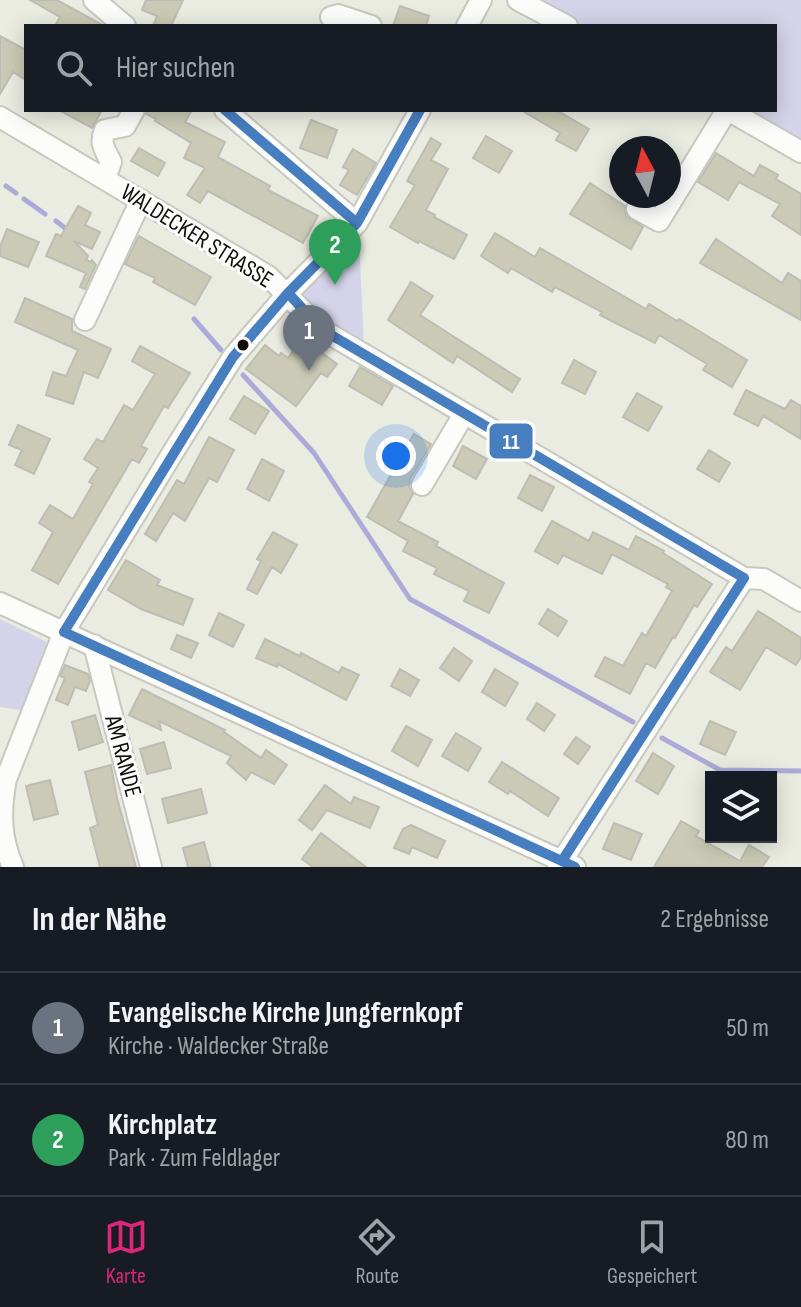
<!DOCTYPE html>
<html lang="de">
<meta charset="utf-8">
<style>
body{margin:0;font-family:"Sofia Sans Condensed",sans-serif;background:#242831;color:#f1f3f6}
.controls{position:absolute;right:24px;bottom:24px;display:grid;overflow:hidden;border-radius:0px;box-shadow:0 4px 20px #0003}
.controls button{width:72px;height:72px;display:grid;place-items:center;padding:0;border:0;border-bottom:2px solid #363941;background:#171b24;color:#f1f3f6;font:40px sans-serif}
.compass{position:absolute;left:609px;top:136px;width:72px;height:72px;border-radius:50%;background:#171b24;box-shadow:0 4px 20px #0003;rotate:353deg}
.you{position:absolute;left:396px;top:456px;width:28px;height:28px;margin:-20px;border:6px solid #fff;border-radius:50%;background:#1a73e8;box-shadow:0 0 0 12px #1a73e833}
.badge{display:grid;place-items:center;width:52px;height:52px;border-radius:50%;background:#db2777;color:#fff;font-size:26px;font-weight:700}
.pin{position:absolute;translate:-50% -66px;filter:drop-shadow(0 2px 4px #0008)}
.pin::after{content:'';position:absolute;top:42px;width:28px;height:24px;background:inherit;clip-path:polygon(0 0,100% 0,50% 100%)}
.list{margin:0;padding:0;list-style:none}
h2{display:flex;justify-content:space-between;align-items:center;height:104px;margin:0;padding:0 32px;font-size:34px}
h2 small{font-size:26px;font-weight:400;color:#9ea1a6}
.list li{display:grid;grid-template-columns:52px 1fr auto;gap:24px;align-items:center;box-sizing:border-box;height:112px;padding:0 32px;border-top:2px solid #363941}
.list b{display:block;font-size:30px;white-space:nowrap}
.list p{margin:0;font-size:26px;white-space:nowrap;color:#9ea1a6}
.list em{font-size:26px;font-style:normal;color:#9ea1a6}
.icon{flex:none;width:44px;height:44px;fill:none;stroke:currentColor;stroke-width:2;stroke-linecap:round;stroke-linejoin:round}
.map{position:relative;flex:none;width:801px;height:867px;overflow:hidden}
.search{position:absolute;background:#171b24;box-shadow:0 4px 20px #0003;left:24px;right:24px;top:24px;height:88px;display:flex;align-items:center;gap:20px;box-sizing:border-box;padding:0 28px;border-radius:0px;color:#9ea1a6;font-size:30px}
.sheet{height:328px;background:#171b24}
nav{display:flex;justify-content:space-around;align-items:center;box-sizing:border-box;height:112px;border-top:2px solid #363941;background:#171b24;font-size:22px;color:#9ea1a6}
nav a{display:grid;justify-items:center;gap:4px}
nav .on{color:#db2777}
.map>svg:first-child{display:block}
.green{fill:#d4d3e9}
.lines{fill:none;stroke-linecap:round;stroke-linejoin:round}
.stream{stroke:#adaad9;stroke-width:5}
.building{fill:#cacab6;stroke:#bcbdb4;stroke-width:2}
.minor-casing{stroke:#c7c8bf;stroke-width:24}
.minor{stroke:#fcfcfa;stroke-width:20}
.bus-1-casing{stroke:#fff;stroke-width:16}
.bus-1{stroke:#477ec0;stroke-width:10}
.bus-dot{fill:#0e0f08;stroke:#fff;stroke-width:3}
.labels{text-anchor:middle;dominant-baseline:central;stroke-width:6;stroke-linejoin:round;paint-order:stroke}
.street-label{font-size:24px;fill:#0e0f08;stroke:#fff}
.line-badge{stroke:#fff;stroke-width:3}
.badge-label{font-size:22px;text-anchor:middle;font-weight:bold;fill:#fff}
</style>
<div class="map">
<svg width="801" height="867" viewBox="0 0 801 867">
<rect width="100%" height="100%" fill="#ebece1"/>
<path class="green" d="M518 0H801V153L727 110H775V26H568Z
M359 237 364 347 316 316 297 294Z
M0 619 45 641 48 645 21 710 0 707Z"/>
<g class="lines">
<path class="stream" d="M6 186 16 193
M24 199 45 214
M56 221 65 228
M194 319 221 350
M243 375 314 453 410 599 633 722
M662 738 720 770 801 771"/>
</g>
<path class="building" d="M30 0H57L104 26H55L60 17Z
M146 0H183L171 26H153L157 16 142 10Z
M400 6 429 16 426 26H393Z
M0 36 26 50V80L13 72 0 94Z
M59 110H102L92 128Z
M147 110H192L185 122 225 142 218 157 270 186 268 190 318 216 303 243 208 191 200 203 187 195 205 168 184 158 191 143 155 121 156 119 146 114Z
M521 110H556L589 129 576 151 556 140 560 133Z
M311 120 337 130 327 158 300 148Z
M486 136 512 151 499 173 473 158Z
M431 138 441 144 431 160 448 169 426 210 435 215 434 217 467 235 454 259 419 241 418 243 390 227 415 185 407 181Z
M139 148 165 163 158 176 131 161Z
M353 149 376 163 357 195 340 185 349 170 343 167Z
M716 153 754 176 760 165 778 175 776 179 801 194V235L772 216 780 204 739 182 728 200 698 182Z
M590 183 625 206 626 216 643 227 631 249 570 214Z
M78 206 91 213 85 225 100 232 92 249 74 241 88 256 86 260 91 262 92 260 96 265 85 289 80 287 86 273 46 256 56 234 61 236Z
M7 229 39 242 28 267 0 256V247Z
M495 233 535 257 540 248 646 309 649 304 677 321 679 319 747 360 732 387 703 370 707 364 659 335 655 343 600 315 602 312 555 287 552 292 511 268 508 273 481 256Z
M139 236 211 277 195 305 153 282 155 278 125 264Z
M716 239 782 283 788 273 801 281V320L700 263Z
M411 282 433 296 420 315 520 379 512 392 457 356 453 363 388 320Z
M25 298 72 319V331L111 349 98 378 84 372 73 404 46 395 53 372 66 376 78 350 15 322Z
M302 338 337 364 327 377 321 373 296 406 246 369 265 345 279 356 281 353 288 358Z
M140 346 190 373 168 408 164 406 141 446 147 449 139 463 132 459 58 584 32 570 53 532 39 523 50 505 73 519 93 484 89 482 98 468 84 459 97 439 103 442 124 405 133 410 155 374 132 361Z
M574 360 596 372 585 394 562 383Z
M360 367 393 386 382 405 349 386Z
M746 390 785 409 791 400 801 406V439L763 416 758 426 734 414Z
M637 393 662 407 648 431 623 417Z
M244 396 269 411 255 434 230 419Z
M18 425 50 439 34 474 15 465 22 450 9 445Z
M414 434 431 444 410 479 409 486 413 494 398 521 438 542 436 546 504 583 489 613 464 601 469 591 434 574 437 568 403 551 408 541 367 517Z
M209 437 234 450 217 482 209 478 185 521 173 513 156 541 145 534 177 480 184 484Z
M463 446 487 459 476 479 453 466Z
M709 450 730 463 719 482 697 469Z
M262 459 284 471 269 501 247 489Z
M530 475 554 487 542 511 518 498Z
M552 521 589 541 593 532 629 550 636 536 664 551 663 553 712 584 697 607 694 605 675 638 673 637 655 668 646 663 630 694 595 676 605 657 623 666 642 633 646 636 672 591 666 587 668 584 612 554 602 574 563 555 558 564 535 551Z
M273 532 297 545 281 573 272 567 257 594 247 589 261 561 257 559Z
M126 560 160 580 157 585 193 599 183 625 141 609 108 590Z
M548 609 567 621 558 636 539 624Z
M758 611 801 638V657L796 665 766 647 740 690 710 672 726 647 732 651Z
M219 613 244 625 233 647 209 635Z
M177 635 198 643 191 658 171 649Z
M265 639 300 656 301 653 339 673 342 667 359 675 346 700 278 664 277 667 256 658Z
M454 648 472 661 459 681 440 668Z
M65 665 88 674 90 681 86 691 75 687 68 705 56 700 65 678 60 676Z
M400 669 419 680 410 696 391 686Z
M495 669 518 683 505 706 482 692Z
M142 689 225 730 224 732 261 758 266 750 287 765 274 784 251 772 246 780 227 763 231 756 159 721 161 730 129 715Z
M537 703 555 715 544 731 527 719Z
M95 715 103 742 79 750 72 722Z
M710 721 736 732 725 755 700 744Z
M406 726 432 740 418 766 392 751Z
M456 733 481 748 468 771 442 756Z
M576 737 590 747 578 764 564 754Z
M164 742 171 768 147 774 140 749Z
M653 753 674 766 658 794 636 781Z
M502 762 559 798 548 816 510 791 508 794 489 782Z
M111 765 117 798 136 867H100L90 828 98 825 85 772Z
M50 780 58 814 34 820 26 786Z
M325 785 351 804 354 797 379 807 370 828 327 810 312 830 299 820Z
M201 789 207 813 168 823 162 799Z
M681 821 699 831 696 836 740 861 749 845 769 857 762 867H654Z
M614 823 642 834 631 860 603 849Z
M411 825 445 841 437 858 412 847 409 854 394 848 403 829Z
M321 833 366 867H313L302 859Z
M204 842 211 867H188L183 848Z"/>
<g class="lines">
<g class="minor-casing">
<path id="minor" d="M94 0 125 26
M518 0 567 26
M331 17 338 15 371 26
M467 26 481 0
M225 110 357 223
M728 110 801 152
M0 117 268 276 321 329 744 578 764 579 801 601
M105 179 111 162C105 150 99 143 105 130L125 126 134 110
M637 209 659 221 727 110
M85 320 141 200
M422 485 464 414
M0 603 575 867
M94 645 151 867
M13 867C0 837 0 811 6 779L64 632 175 449 233 357 288 293 357 223 420 110
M558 867 744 578"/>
</g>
<use href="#minor" class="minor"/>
<g class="bus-1-casing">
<path id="bus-1" d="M225 110 357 223
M288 293 321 329 744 578
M64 632 233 357 288 293 357 223 420 110
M64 632 575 867
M562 861 744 578"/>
</g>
<use href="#bus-1" class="bus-1"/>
</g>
<circle class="bus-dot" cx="243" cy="345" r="7"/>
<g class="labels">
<g class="street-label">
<text transform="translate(197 236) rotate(32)">WALDECKER STRASSE</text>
<text transform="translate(123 756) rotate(75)">AM RANDE</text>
</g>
</g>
<rect class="line-badge" x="488" y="422" width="46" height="38" rx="8" fill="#477ec0"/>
<g class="badge-label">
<text x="511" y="449">11</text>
</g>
</svg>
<div class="controls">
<button><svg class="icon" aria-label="layers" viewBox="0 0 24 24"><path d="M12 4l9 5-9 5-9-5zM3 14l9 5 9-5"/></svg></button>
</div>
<svg class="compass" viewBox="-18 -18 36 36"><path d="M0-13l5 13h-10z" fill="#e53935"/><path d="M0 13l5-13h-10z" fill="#9ea1a6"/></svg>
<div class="you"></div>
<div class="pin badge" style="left:309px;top:371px;background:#6b7280">1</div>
<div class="pin badge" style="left:335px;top:285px;background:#2e9e5b">2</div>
<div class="search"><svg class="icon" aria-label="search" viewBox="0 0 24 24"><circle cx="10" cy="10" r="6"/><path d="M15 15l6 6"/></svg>Hier suchen</div>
</div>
<section class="sheet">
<h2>In der Nähe<small>2 Ergebnisse</small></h2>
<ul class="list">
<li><span class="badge" style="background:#6b7280">1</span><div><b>Evangelische Kirche Jungfernkopf</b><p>Kirche · Waldecker Straße</p></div><em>50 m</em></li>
<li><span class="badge" style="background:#2e9e5b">2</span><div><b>Kirchplatz</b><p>Park · Zum Feldlager</p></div><em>80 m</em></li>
</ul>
</section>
<nav>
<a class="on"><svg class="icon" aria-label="map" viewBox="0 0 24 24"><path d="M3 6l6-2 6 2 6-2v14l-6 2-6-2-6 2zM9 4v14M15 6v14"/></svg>Karte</a>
<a><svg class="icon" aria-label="directions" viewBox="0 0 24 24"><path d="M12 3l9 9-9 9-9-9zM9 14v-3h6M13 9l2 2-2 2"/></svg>Route</a>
<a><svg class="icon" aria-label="saved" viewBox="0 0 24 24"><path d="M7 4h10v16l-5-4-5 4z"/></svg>Gespeichert</a>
</nav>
